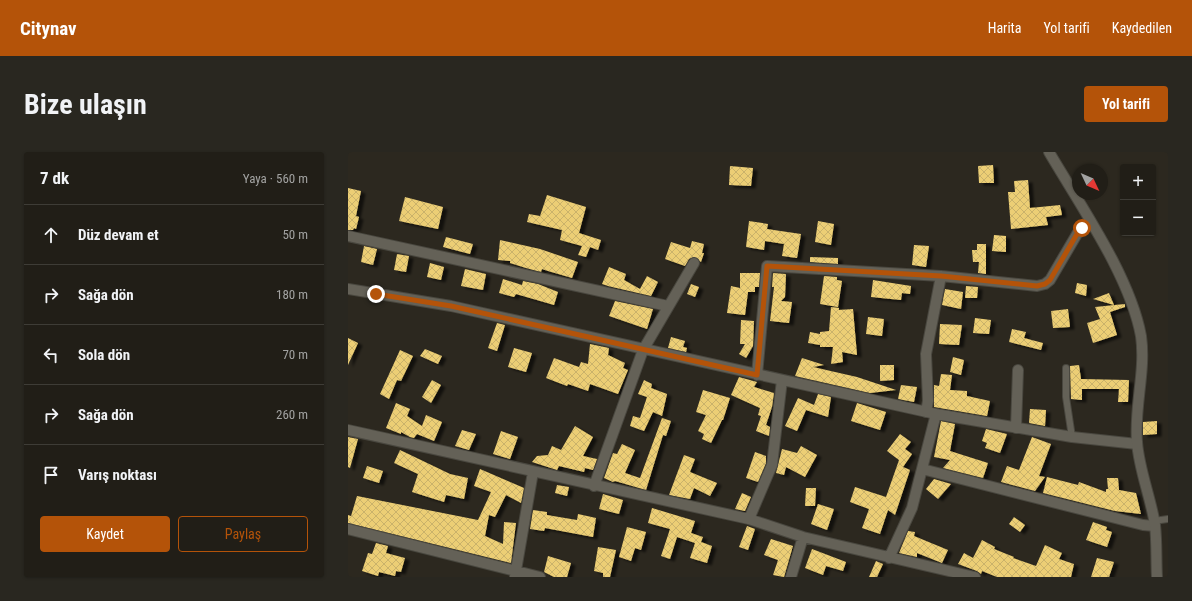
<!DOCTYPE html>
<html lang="tr">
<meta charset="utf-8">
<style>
body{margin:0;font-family:"Roboto Condensed",sans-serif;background:#292720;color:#f1f3f6}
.controls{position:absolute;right:12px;top:12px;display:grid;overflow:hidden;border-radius:4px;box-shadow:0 1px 3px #0004}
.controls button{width:36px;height:36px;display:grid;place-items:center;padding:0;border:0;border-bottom:1px solid #3e3c36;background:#211e17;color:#f1f3f6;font:20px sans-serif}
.compass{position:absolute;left:724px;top:12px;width:36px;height:36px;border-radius:50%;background:#211e17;box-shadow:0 1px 3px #0004;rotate:134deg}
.stop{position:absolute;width:12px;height:12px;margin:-9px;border:3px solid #b45309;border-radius:50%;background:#fff}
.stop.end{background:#b45309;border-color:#fff;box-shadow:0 1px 4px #0008}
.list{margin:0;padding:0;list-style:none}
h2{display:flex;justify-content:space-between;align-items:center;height:52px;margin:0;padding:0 16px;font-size:17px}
h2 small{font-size:13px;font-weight:400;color:#a2a2a1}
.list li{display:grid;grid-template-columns:26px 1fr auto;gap:12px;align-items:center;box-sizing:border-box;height:60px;padding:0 16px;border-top:1px solid #3e3c36}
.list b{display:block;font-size:15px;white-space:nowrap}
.list em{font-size:13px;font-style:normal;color:#a2a2a1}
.actions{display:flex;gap:8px;padding:12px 16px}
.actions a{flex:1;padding:9px 0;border:1px solid #b45309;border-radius:4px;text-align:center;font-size:14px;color:#b45309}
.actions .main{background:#b45309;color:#fff}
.icon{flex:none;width:22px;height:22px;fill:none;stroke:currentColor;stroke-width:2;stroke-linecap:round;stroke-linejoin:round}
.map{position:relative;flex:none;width:820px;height:425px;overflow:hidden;border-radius:4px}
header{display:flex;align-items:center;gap:24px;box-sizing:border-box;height:56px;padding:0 20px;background:#b45309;color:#fff}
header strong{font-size:19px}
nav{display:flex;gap:22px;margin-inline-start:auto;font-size:14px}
.intro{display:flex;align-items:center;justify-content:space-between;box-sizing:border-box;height:96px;padding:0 24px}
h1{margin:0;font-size:28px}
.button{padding:10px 18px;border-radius:4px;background:#b45309;color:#fff;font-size:14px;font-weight:700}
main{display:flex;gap:24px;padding:0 24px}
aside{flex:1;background:#211e17;border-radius:4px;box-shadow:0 1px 3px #0004}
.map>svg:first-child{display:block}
.building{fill:url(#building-cross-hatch);filter:url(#shadow)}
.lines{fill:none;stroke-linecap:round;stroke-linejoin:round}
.lane-casing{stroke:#49473f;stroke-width:8}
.street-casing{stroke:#49473f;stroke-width:12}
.secondary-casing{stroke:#49473f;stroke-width:12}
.lane{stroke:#646157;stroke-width:6}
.street{stroke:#646157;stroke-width:10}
.secondary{stroke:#646157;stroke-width:10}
.route{stroke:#b45309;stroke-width:5}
</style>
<header>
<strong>Citynav</strong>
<nav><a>Harita</a><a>Yol tarifi</a><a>Kaydedilen</a></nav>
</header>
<div class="intro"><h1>Bize ulaşın</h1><a class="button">Yol tarifi</a></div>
<main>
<aside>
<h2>7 dk<small>Yaya · 560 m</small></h2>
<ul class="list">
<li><svg class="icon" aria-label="ahead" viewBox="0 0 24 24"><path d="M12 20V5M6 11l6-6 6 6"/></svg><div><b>Düz devam et</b></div><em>50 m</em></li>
<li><svg class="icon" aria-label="right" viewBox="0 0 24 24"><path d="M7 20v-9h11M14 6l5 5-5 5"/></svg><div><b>Sağa dön</b></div><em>180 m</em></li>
<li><svg class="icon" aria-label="left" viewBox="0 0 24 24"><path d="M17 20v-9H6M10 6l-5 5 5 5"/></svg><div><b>Sola dön</b></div><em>70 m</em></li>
<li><svg class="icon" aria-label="right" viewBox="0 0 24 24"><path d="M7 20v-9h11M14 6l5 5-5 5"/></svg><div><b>Sağa dön</b></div><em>260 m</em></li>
<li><svg class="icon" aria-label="arrive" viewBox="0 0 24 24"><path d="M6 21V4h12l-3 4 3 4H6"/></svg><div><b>Varış noktası</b></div></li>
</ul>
<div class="actions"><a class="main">Kaydet</a><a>Paylaş</a></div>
</aside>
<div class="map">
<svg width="820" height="425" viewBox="0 0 820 425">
<defs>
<pattern id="building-cross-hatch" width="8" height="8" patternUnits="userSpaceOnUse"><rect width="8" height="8" fill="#ecce74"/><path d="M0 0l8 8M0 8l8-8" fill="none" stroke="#cab26a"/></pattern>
<filter id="shadow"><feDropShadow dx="4.5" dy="2.5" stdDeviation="1" flood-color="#0009"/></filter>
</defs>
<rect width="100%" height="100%" fill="#2c281f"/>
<path class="building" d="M645 13 646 31H631L630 14Z
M382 14 405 16 403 34 381 33Z
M680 28 682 56 712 53 714 63 698 65 700 73 663 77 660 40H667L666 29Z
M0 36 13 39 8 64 11 65 8 77 6 76 5 78H0Z
M199 43 238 55 231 81 253 88 250 98 242 95 238 105 230 103 234 94 212 88 214 78 179 70 181 62 192 64Z
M57 45 95 55 90 77 51 69Z
M401 69 420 72 419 77 453 82 449 106 434 104 436 92 417 89 416 98 398 95Z
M470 69 486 72 483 93 467 90Z
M646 83 658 84V100L644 99Z
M98 85 125 92 122 102 95 95Z
M152 88 192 97 230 110 224 126 200 119 194 117 193 120 178 116 162 111V109L150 108Z
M344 89 356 92 354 101H356L353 110 346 105 341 107 337 114 317 107 323 90 342 96Z
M629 92H638V122L630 121 631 110H625L624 98H629Z
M566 93 581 94 578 115 564 113Z
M16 94 29 97 25 113 13 110Z
M49 102 61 104 58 120 46 118Z
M462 105 490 106V112L462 110Z
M82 111 96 115 93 128 79 125Z
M261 115 278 122 276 128 292 137 299 124 310 130 303 144 260 134 254 132Z
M117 117 138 122 135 138 113 134Z
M392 121H412L411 135H407V140H400L397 163 379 161 383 134 392 136Z
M425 121 438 122 437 145 433 149 444 150 441 171 422 169 426 135H424Z
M476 124 489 125V128L494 129 490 155 472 152Z
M155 127 174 133 175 129 190 132 210 140 206 153 168 142 166 145 151 141Z
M525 128 563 134 562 142 554 141 553 148 523 145Z
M729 131 739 133 738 144 727 141Z
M343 132 351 135 347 145 339 142Z
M618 134 630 135 629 146H617Z
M597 137 615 140 613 157 594 153Z
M761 141 766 153 745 147Z
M267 149 305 157 299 177 261 164Z
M777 152V155L762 160 769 183 745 191 739 171 752 167 747 155Z
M483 155 491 156V158L505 157 509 203 494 200 495 210 483 212 485 195H472V193L460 191 462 180 472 182V180L481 179Z
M720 157 722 175 705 176 703 159Z
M520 165 536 167 534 184 518 182Z
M627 166 643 168 641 182 625 181Z
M393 168 406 169 405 194 398 206 391 202 397 192H392Z
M149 171 157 173 149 199 140 196Z
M592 172 614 173 611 193 591 192Z
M664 177 678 180 676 186 695 191 693 198 661 190Z
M323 185 337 189 335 195 339 196 338 200 320 196Z
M0 186 10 191 0 213Z
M242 192 261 196 260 203 277 211 275 216 280 218 270 242 242 232 240 239 220 232 219 234 198 226 206 206 231 215 233 210 240 212Z
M166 196 184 201 178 220 160 215Z
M77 197 94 204 90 212 72 204Z
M52 198 65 204 53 229 49 228 41 247 32 242Z
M605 205 616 208 613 223 602 220Z
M454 206 476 213 465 215 509 225 548 238 522 241 447 224Z
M532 213H546V228L532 229Z
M731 213 733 227 781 228 780 250H770L771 237H734V248L723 247 722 214Z
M593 222 604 223 602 238 619 239V244L642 249 639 264 586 255V233L591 234Z
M391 225 409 230 406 235 426 241 424 255 418 273 422 275 421 284 408 279 413 264 410 263 412 256 383 243Z
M84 228 93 233 83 251 74 245Z
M296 228 304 232 303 236 319 242 314 264 305 260 296 279 282 274 285 264 292 266 299 245 290 242Z
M553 233 569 235 566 250 550 247Z
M355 238 382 246 375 268H374L363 291 354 287 356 282 350 279 358 263 348 260Z
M470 242 483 245 480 265 458 258 449 279 437 274 450 246 466 253Z
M48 251 62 257 59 264 74 274 78 263 94 270 86 289 69 282 66 286 62 285 53 280V282L38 276Z
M509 251 538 260 532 278 503 269Z
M682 257 698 258 697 274 681 271Z
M314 266 323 269 318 284 315 283 298 338 267 329 265 330 256 326 265 301 269 302 274 292 287 298 277 321 292 326Z
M593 269 607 272 602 299 640 311 635 326 595 316 602 308 586 305Z
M809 269V282L795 283V270Z
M227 274 245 285 235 304 249 307 245 318 237 316 236 320 211 314 209 318 184 310 189 304 200 303 204 294 213 298Z
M638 277 659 282 652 301 637 296 639 291 634 289Z
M114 278 128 282 121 298 107 294Z
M153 279 170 285 162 307 145 302Z
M552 282 563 290 557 297 564 302 555 315 562 318 547 363 540 358 532 382 514 376 521 357 502 350 507 335 538 345 551 308 539 299Z
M0 285 10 287 2 316 0 315Z
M684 285 703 292 691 324 697 325 687 339 653 330 659 314 671 318Z
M453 294 469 303 457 325 438 315 436 323 428 321 434 297 449 301Z
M52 298 102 322 120 326 116 347 98 343 96 350 64 340 70 322 46 311Z
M407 300 418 304V311L410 330 398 326Z
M336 303 347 307 342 320 369 331 362 344 346 336 342 347 321 343Z
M19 314 35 319 31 331 15 326Z
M132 317 176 336 173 351 158 343 147 365 141 363 137 384 155 392 156 370 168 371 163 411 0 371V363L3 364 9 344 130 368 143 340 126 334Z
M699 325 730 333 731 330 758 340V337H760L759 326H770L771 338 788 341 793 362 767 359 695 341Z
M586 327 603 332 590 347 578 337Z
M209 333 221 335 219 344 207 341Z
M458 336H468L467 354H457Z
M394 341 403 345 397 359 387 357Z
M255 342 275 348 271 362 251 357Z
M470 352 486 357 479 378 463 372Z
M304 356 347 369 343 381 355 385 353 390 364 394 359 411 342 406 347 391 329 385 322 407 313 404 322 377 300 371Z
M185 358 199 360V363L229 368 230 362 248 366 245 385 197 376 196 379 182 377Z
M666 365 677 373 672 380 661 372Z
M745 370 759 375 758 378 764 380 759 395 738 388Z
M399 374 407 377 400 398 391 395Z
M279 375 298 380 293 398 287 396 283 409 271 405Z
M560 379 567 380 566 384 600 398 594 411 569 401V405L551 401Z
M423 387 445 394 436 425 425 423 430 408 416 403Z
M634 388 647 395 646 397 666 405 665 406 688 414 697 393 714 401 711 407 726 412 723 425H649L634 419 633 422 629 419 610 412 616 401 625 406Z
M28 391 40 394 38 401 57 406 53 420 48 419 47 424 31 420 30 424 14 419 20 401 24 402Z
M250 395 268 398 262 425H255V421L246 419Z
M464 397 498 410 495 419 478 414 475 423 457 416Z
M200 404 223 411 219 425H206L196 420Z
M749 406 766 410 761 425H743Z
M528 409 535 412 529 425H521Z"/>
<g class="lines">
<g class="lane-casing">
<path id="lane" d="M718 216V245L724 285
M806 369 820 367"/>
</g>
<g class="street-casing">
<path id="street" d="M0 84 320 154
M0 137 103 154 588 262 724 285 789 292
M409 223 419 114 593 124 689 134 697 132 702 128 729 82 742 70
M578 260 580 249 578 202 593 124
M668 276 670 218
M0 278 401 367 455 385 627 425
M574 317 795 373 807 374
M246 334 295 198 346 111
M401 367 424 313 434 228
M0 377 192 425
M541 406 564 356 588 262
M167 424 185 320
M443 425 455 385"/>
</g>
<g class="secondary-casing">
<path id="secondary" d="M701 0C732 53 782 124 793 184 798 219 786 255 789 290 791 318 803 346 807 373 809 390 808 408 809 425"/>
</g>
<use href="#lane" class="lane"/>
<use href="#street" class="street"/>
<use href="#secondary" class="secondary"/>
</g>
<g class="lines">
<path class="route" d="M28 142 103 154 409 223 419 114 593 124 689 134 697 132 702 128 729 82 734 76"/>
</g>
</svg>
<div class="controls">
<button>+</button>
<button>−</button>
</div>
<svg class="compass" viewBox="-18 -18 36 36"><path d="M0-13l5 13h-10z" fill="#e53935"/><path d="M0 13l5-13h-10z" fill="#a2a2a1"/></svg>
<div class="stop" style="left:734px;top:76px"></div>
<div class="stop end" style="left:28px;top:142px"></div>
</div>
</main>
